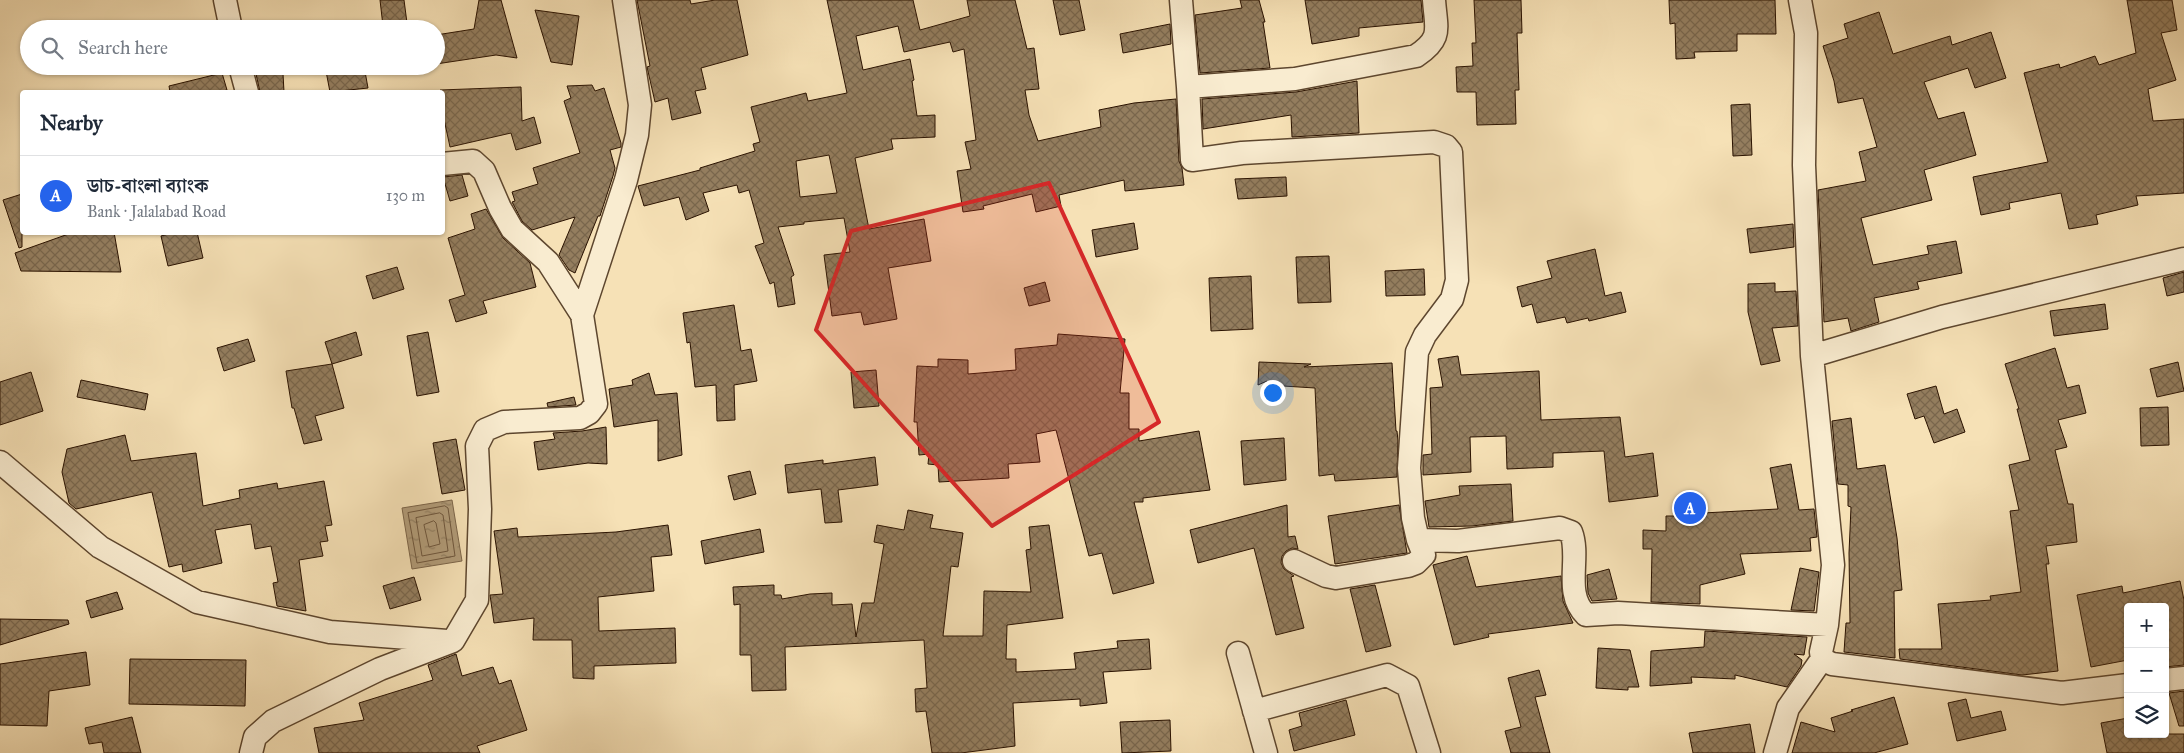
<!DOCTYPE html>
<meta charset="utf-8">
<style>
body{margin:0;font-family:"IM FELL Great Primer","Noto Serif Bengali",serif;background:#f2f2f3;color:#1f2937}
.controls{position:absolute;right:15px;bottom:15px;display:grid;overflow:hidden;border-radius:5px;box-shadow:0 1px 4px #0004}
.controls button{width:45px;height:45px;display:grid;place-items:center;padding:0;border:0;border-bottom:1px solid #e0e1e3;background:#fff;color:#1f2937;font:25px sans-serif}
.you{position:absolute;left:1272px;top:392px;width:18px;height:18px;margin:-12px;border:4px solid #fff;border-radius:50%;background:#1a73e8;box-shadow:0 0 0 8px #1a73e833}
.badge{display:grid;place-items:center;width:32px;height:32px;border-radius:50%;background:#2563eb;color:#fff;font-size:16px;font-weight:700}
.pin{position:absolute;translate:-50% -50%;border:2px solid #fff;box-shadow:0 1px 5px #0006}
.list{margin:0;padding:0;list-style:none}
h2{display:flex;justify-content:space-between;align-items:center;height:65px;margin:0;padding:0 20px;font-size:21px}
h2 small{font-size:16px;font-weight:400;color:#747a83}
.list li{display:grid;grid-template-columns:32px 1fr auto;gap:15px;align-items:center;box-sizing:border-box;height:80px;padding:0 20px;border-top:1px solid #e0e1e3}
.list b{display:block;font-size:19px;white-space:nowrap}
.list p{margin:0;font-size:16px;white-space:nowrap;color:#747a83}
.list em{font-size:16px;font-style:normal;color:#747a83}
.icon{flex:none;width:28px;height:28px;fill:none;stroke:currentColor;stroke-width:2;stroke-linecap:round;stroke-linejoin:round}
.map{position:relative;flex:none;width:2184px;height:753px;overflow:hidden}
.search{position:absolute;background:#fff;box-shadow:0 1px 4px #0004;left:20px;top:20px;width:425px;height:55px;display:flex;align-items:center;gap:12px;box-sizing:border-box;padding:0 18px;border-radius:28px;color:#747a83;font-size:19px}
.panel{position:absolute;background:#fff;box-shadow:0 1px 4px #0004;left:20px;top:90px;width:425px;height:145px;border-radius:5px}
.map>svg:first-child{display:block}
.water{fill:url(#water-ripples);stroke:#7b6448}
.lines{fill:none;stroke-linecap:round;stroke-linejoin:round}
.shore{stroke:#6e563c;stroke-width:1}
.building{fill:url(#building-cross-hatch);stroke:#2a1200;fill-rule:evenodd}
.minor-casing{stroke:#5d462e;stroke-width:25}
.minor{stroke:#f9ecd0;stroke-width:22}
.marked{fill:#d62828;fill-opacity:0.2;stroke:#d62828;stroke-width:4;stroke-linejoin:round}
</style>
<div class="map">
<svg width="2184" height="753" viewBox="0 0 2184 753">
<defs>
<pattern id="water-ripples" width="26" height="14" patternUnits="userSpaceOnUse" patternTransform="scale(1.25)"><rect width="26" height="14" fill="#b19b78"/><path d="M2 4q2-2 4 0t4 0M15 11q2-2 4 0t4 0" fill="none" stroke="#907d60"/></pattern>
<pattern id="building-cross-hatch" width="8" height="8" patternUnits="userSpaceOnUse" patternTransform="scale(1.25)"><rect width="8" height="8" fill="#947e5f"/><path d="M0 0l8 8M0 8l8-8" fill="none" stroke="#79664c"/></pattern>
</defs>
<rect width="100%" height="100%" fill="#f6e1b6"/>
<filter id="stains"><feTurbulence type="fractalNoise" baseFrequency=".004" numOctaves="4"/><feColorMatrix values="0 0 0 0 .2 0 0 0 0 .09 0 0 0 0 .02 0 0 0 .5 -.17"/></filter>
<radialGradient id="worn" r=".72"><stop offset=".6" stop-color="#630" stop-opacity="0"/><stop offset="1" stop-color="#630" stop-opacity=".3"/></radialGradient>
<path class="water" d="M452 500 462 561 412 569 402 508Z"/>
<g class="lines">
<path class="shore" d="M445 506 448 508 455 556 417 563 408 513Z
M440 513 443 515 448 551 422 556 416 518Z
M434 521 436 523 440 544 429 547 424 525Z"/>
</g>
<path class="building" d="M380 0H404L407 23 383 26Z
M479 0H501L517 58 496 55 436 64V35L474 29Z
M637 0H690L691 4 715 0H737L748 55 701 68 706 89 695 91 701 113 672 120 668 98 655 102 647 67 650 66Z
M827 0H913L920 30 970 16 967 0H1015L1027 49 1034 48 1039 89 1025 90 1029 115 1038 141 1101 127 1099 110 1134 103 1176 99 1179 161 1182 168 1184 185 1125 191 1124 180 1059 195 1061 206 1036 212 1032 194 983 206 984 209 963 212 957 171 971 169 965 142 976 140 964 49 953 52 950 42 904 52 898 26 856 36 863 70 910 59 914 80 912 81 917 116 935 115V137L891 139 893 149 855 158 869 229 924 219 931 261 888 268 897 319 864 325 861 312 832 316 824 255 850 252 844 218 804 222V224L778 227 794 275 791 277 795 304 778 307 774 282 770 284 755 246 764 243 749 190 739 193 737 185 703 193 709 211 686 220 679 197 644 206 638 186 700 170V168L755 151 753 144 760 142 751 107 806 93 808 101 847 93ZM829 155 837 193 800 197 796 161Z
M1053 0H1079L1085 30 1060 35Z
M1240 0H1259L1265 22H1263L1270 68 1200 73 1195 15 1242 8Z
M1305 0H1421L1423 22 1359 28V36L1312 44Z
M1474 0H1521L1522 33H1517L1519 90H1515L1516 124 1477 125 1476 92H1457L1456 67 1473 66 1472 43H1476Z
M1669 0H1775L1776 34H1737V51L1694 52 1695 58 1676 59 1675 23 1670 24Z
M2127 0H2172L2177 30 2161 33 2176 80 2148 89 2153 121 2184 119V193L2136 196 2138 205 2096 215 2098 224 2069 229 2061 193 2009 203 2010 209 1981 215 1973 177 2048 162 2024 73 2059 64 2060 68 2095 56 2099 65 2136 53Z
M535 10 579 16 572 65 551 62Z
M1879 12 1893 54 1950 36 1952 45 1991 32 2006 78 1975 88 1968 68 1924 82 1938 119 1964 112 1976 155 1924 170 1932 200 1861 218 1873 265 1929 254 1927 246 1956 241 1962 273 1917 282 1919 289 1874 298 1879 322 1851 331 1848 318 1824 322 1818 190 1866 181 1859 152 1877 147 1863 98 1838 103 1834 81 1823 46 1848 38 1844 24Z
M1170 24 1171 44 1123 53 1120 34Z
M325 66H364L368 88 330 92Z
M222 73 227 90 217 92H170L169 86Z
M256 74H283L284 92H260Z
M1357 81 1359 133 1292 137 1291 115 1203 129 1202 99 1296 92Z
M592 85 595 91 604 88 621 143V147L610 150 615 168 613 176 600 216H598L575 273 569 270 559 255 575 217 532 230 522 221 512 202 515 201 512 192 538 184 533 168 580 153 564 101 571 98 567 86Z
M521 87 522 121 534 117 541 143 516 150 511 133 450 147 444 119 442 92 440 90Z
M1750 104 1752 155 1733 156 1731 105Z
M462 175 468 196 450 201 443 177Z
M1286 177 1287 196 1238 199 1235 179Z
M22 194V247L19 248 3 200Z
M486 209 503 238 530 263 536 287 483 301 487 313 456 322 449 300 465 295 448 238 475 229 471 214Z
M1134 223 1138 249 1096 257 1092 230Z
M1793 224 1794 247 1750 253 1747 229Z
M74 232H114L121 272 21 271 15 253Z
M176 232H197L203 258 168 266 161 236Z
M1595 249 1605 296 1621 292 1626 312 1589 321 1588 318 1567 323 1565 317 1537 323 1532 304 1522 307 1517 287 1552 278 1547 261Z
M1329 256 1331 302 1298 303 1296 257Z
M397 267 404 289 373 299 366 276Z
M1424 269 1425 295 1386 296 1385 271Z
M2184 272V292L2167 296 2163 278Z
M1251 276 1253 329 1211 331 1209 278Z
M1045 282 1050 301 1029 306 1024 288Z
M1775 283V292L1796 291 1798 326 1772 328 1780 361 1761 365 1748 312V284Z
M2105 304 2108 329 2054 336 2050 311Z
M734 305 741 351 751 349 757 381 734 385 735 420 717 421 716 385 695 387 690 342 687 343 683 313Z
M356 332 362 355 332 364 325 342Z
M428 332 439 392 417 396 407 336Z
M1058 334 1125 339 1120 393H1129V429H1139V441L1199 431 1210 490 1143 498V502H1134L1154 583 1113 594 1102 553 1089 556 1056 430 1036 434 1040 462 1008 464 1009 478 939 482 938 465 928 464 929 454 919 455 917 422H914L917 366 938 367V359L968 360V374L1016 370 1015 349 1057 345Z
M248 339 255 361 224 371 217 348Z
M2055 348 2067 388 2079 385 2086 413 2058 420 2067 447 2055 450 2068 504H2073L2077 542 2046 546 2049 564H2046L2058 671 2022 675 1900 659 1899 649H1942L1938 604 1991 600 1990 596 2021 592 2010 511 2019 510 2009 465 2030 460 2017 409H2019L2005 364Z
M1458 356 1461 375 1539 371 1541 420 1620 417 1625 457 1653 453 1658 496 1609 502 1604 451 1553 453V467L1507 469 1506 436 1470 437 1471 472 1423 475V455L1432 454 1430 388 1443 387 1438 359Z
M1259 362 1311 364 1304 367 1392 363 1396 431H1397L1398 441 1397 477 1335 481 1334 474 1319 476 1315 388 1267 385V381L1258 385Z
M2178 362 2184 391 2157 397 2150 369Z
M332 364 344 408 315 416 322 440 304 444 294 408H292L286 371Z
M876 370 879 406 854 408 851 372Z
M31 372 43 411 0 425V382Z
M649 373 655 395 677 393 682 455 658 461V420L614 427 609 389 633 385 632 380Z
M81 380 148 394 145 410 77 397Z
M1936 386 1944 414 1957 409 1965 432 1934 443 1924 416 1915 419 1907 394Z
M574 397 576 405 548 407 547 403Z
M2168 407 2169 445 2141 446 2140 408Z
M1851 418 1857 469 1885 465 1897 538 1902 590 1894 591 1895 658 1844 652 1846 623H1850L1849 553 1851 507 1848 506V485L1838 484 1832 421Z
M606 427 607 464 588 463 538 470 534 442 555 439 553 433 582 431Z
M125 435 131 461 196 453 203 506 240 498 239 490 277 483 278 489 324 481 332 525 325 526 328 541 320 542 323 556 299 560 306 611 277 606 273 583 278 582 271 546 255 549 251 524 215 530 222 563 183 572 182 564 169 567 152 492 76 509 69 503 62 472 67 449Z
M1284 438 1286 480 1244 485 1241 441Z
M456 439 465 490 442 494 433 443Z
M875 457 878 485 838 490 842 522 825 523 821 489 788 493 785 465 823 460V464Z
M1791 464 1799 510 1814 509 1817 537 1810 538 1811 551 1740 554 1745 574 1700 585V604L1651 602 1652 549H1643V530L1666 531V516H1704L1703 513 1778 509 1770 468Z
M750 471 756 494 734 500 728 476Z
M1511 484 1513 521 1472 526 1429 527 1425 501 1460 495 1459 486Z
M1287 505 1288 537 1295 536 1298 549 1292 548 1286 551 1282 556 1281 563 1284 569 1294 576 1291 577 1304 628 1276 635 1254 548 1198 563 1190 530Z
M1399 505 1407 553 1335 564 1328 516Z
M908 510 933 515 930 528 963 533 958 567 951 566 943 636H983L984 591 1031 592 1026 550 1031 549 1029 527 1049 525 1063 618 1007 625 1006 659H1016V672L1076 669 1074 653 1118 648 1117 641 1149 639 1151 669 1103 672 1107 703 1080 706V699L1013 703 1015 746 961 753H932L926 711 916 712 915 689 927 688 924 640 785 647 786 690 752 691 751 655H740V604L734 605 733 587 774 585V595H781L782 599 810 594 832 593V605L852 604 856 637 862 603H874L884 544 874 542 877 525 904 530Z
M668 525 672 555 651 557 654 591 598 597 599 631 675 628 676 663 594 666V679L573 678 572 640H533L534 618 494 623 490 595 503 594 494 531 517 528 518 537 616 532Z
M760 529 764 552 705 564 701 541Z
M1467 556 1476 587 1561 576 1563 601 1573 623 1488 634 1489 637 1454 645 1433 565Z
M1800 568 1819 572 1814 611 1791 610Z
M1609 569 1617 599 1592 601 1588 593 1587 575Z
M414 577 421 600 390 609 383 586Z
M2180 581 2184 600V665L2165 667V607H2128V660L2091 667 2077 595 2122 586 2123 593Z
M1375 585 1391 646 1366 652 1350 589Z
M117 592 123 609 91 618 86 601Z
M0 619 68 620 69 624 0 645Z
M1705 631 1807 637 1804 655 1794 654 1802 660 1801 666 1787 687 1735 675V679L1691 677 1692 683 1650 686 1651 651 1704 647Z
M1598 648 1630 650 1639 687H1628V690L1596 688Z
M86 652 90 685 49 691 47 726 0 725V664Z
M456 654 462 676 493 667 499 684 511 680 527 730 477 746 480 753H319L314 728 364 720 359 703 433 680 428 665Z
M130 659 246 660 245 706 129 704Z
M1539 670 1546 695 1535 697 1550 753H1511L1505 731 1521 727 1508 678Z
M2184 691V726H2179L2169 693Z
M1894 697 1908 744 1874 753H1792L1801 722 1835 732 1831 718 1853 711 1851 710Z
M1966 699 1971 718 2001 711 2006 730 1957 741 1948 703Z
M1346 700 1355 735 1294 751 1289 730 1302 726 1299 713Z
M132 717 141 753H104L102 742 89 744 85 728Z
M2128 718V734H2184V753H2107L2101 723Z
M1170 720 1171 751 1122 753 1120 722Z
M1750 724 1755 753H1693L1689 733Z"/>
<g class="lines">
<g class="minor-casing">
<path id="minor" d="M225 0 231 29
M1181 0 1188 87 1295 79 1416 56C1443 38 1436 29 1434 0
M1800 0 1806 33 1804 165 1812 356 1833 565 1827 625 1821 652 1822 659
M240 66 247 92
M1188 87 1192 160 1242 153 1434 142 1446 146 1451 152 1457 280 1452 299 1425 335 1417 352 1409 468 1413 518 1418 540 1458 541 1560 528 1571 532C1581 558 1563 593 1586 615L1618 613 1827 625
M442 164 473 161 484 171 500 208 512 229 548 262 582 315
M1812 356 1942 317 2184 259
M0 462 100 547 197 602 330 632 447 641
M1294 561 1326 576 1336 578 1408 566 1416 563 1424 555 1418 540
M1238 653 1266 753
M1822 659 1832 664 2062 693 2128 685
M2165 680 2184 678
M1254 711 1387 675 1408 686 1429 753
M251 753 255 737 273 721 380 669 453 641 477 600 480 509 477 446 485 430 504 422 580 418 589 413 596 404 582 315 626 180 637 135 640 105 624 0
M1775 753 1788 708 1822 659"/>
</g>
<use href="#minor" class="minor"/>
</g>
<path class="marked" d="M1049 183 1159 422 992 526 816 330 851 231Z"/>
<rect width="100%" height="100%" filter="url(#stains)"/>
<rect width="100%" height="100%" fill="url(#worn)"/>
</svg>
<div class="controls">
<button>+</button>
<button>−</button>
<button><svg class="icon" aria-label="layers" viewBox="0 0 24 24"><path d="M12 4l9 5-9 5-9-5zM3 14l9 5 9-5"/></svg></button>
</div>
<div class="you"></div>
<div class="pin badge" style="left:1690px;top:508px">A</div>
<div class="search"><svg class="icon" aria-label="search" viewBox="0 0 24 24"><circle cx="10" cy="10" r="6"/><path d="M15 15l6 6"/></svg>Search here</div>
<section class="panel">
<h2>Nearby<small></small></h2>
<ul class="list">
<li><span class="badge">A</span><div><b>ডাচ-বাংলা ব্যাংক</b><p>Bank · Jalalabad Road</p></div><em>130 m</em></li>
</ul>
</section>
</div>
